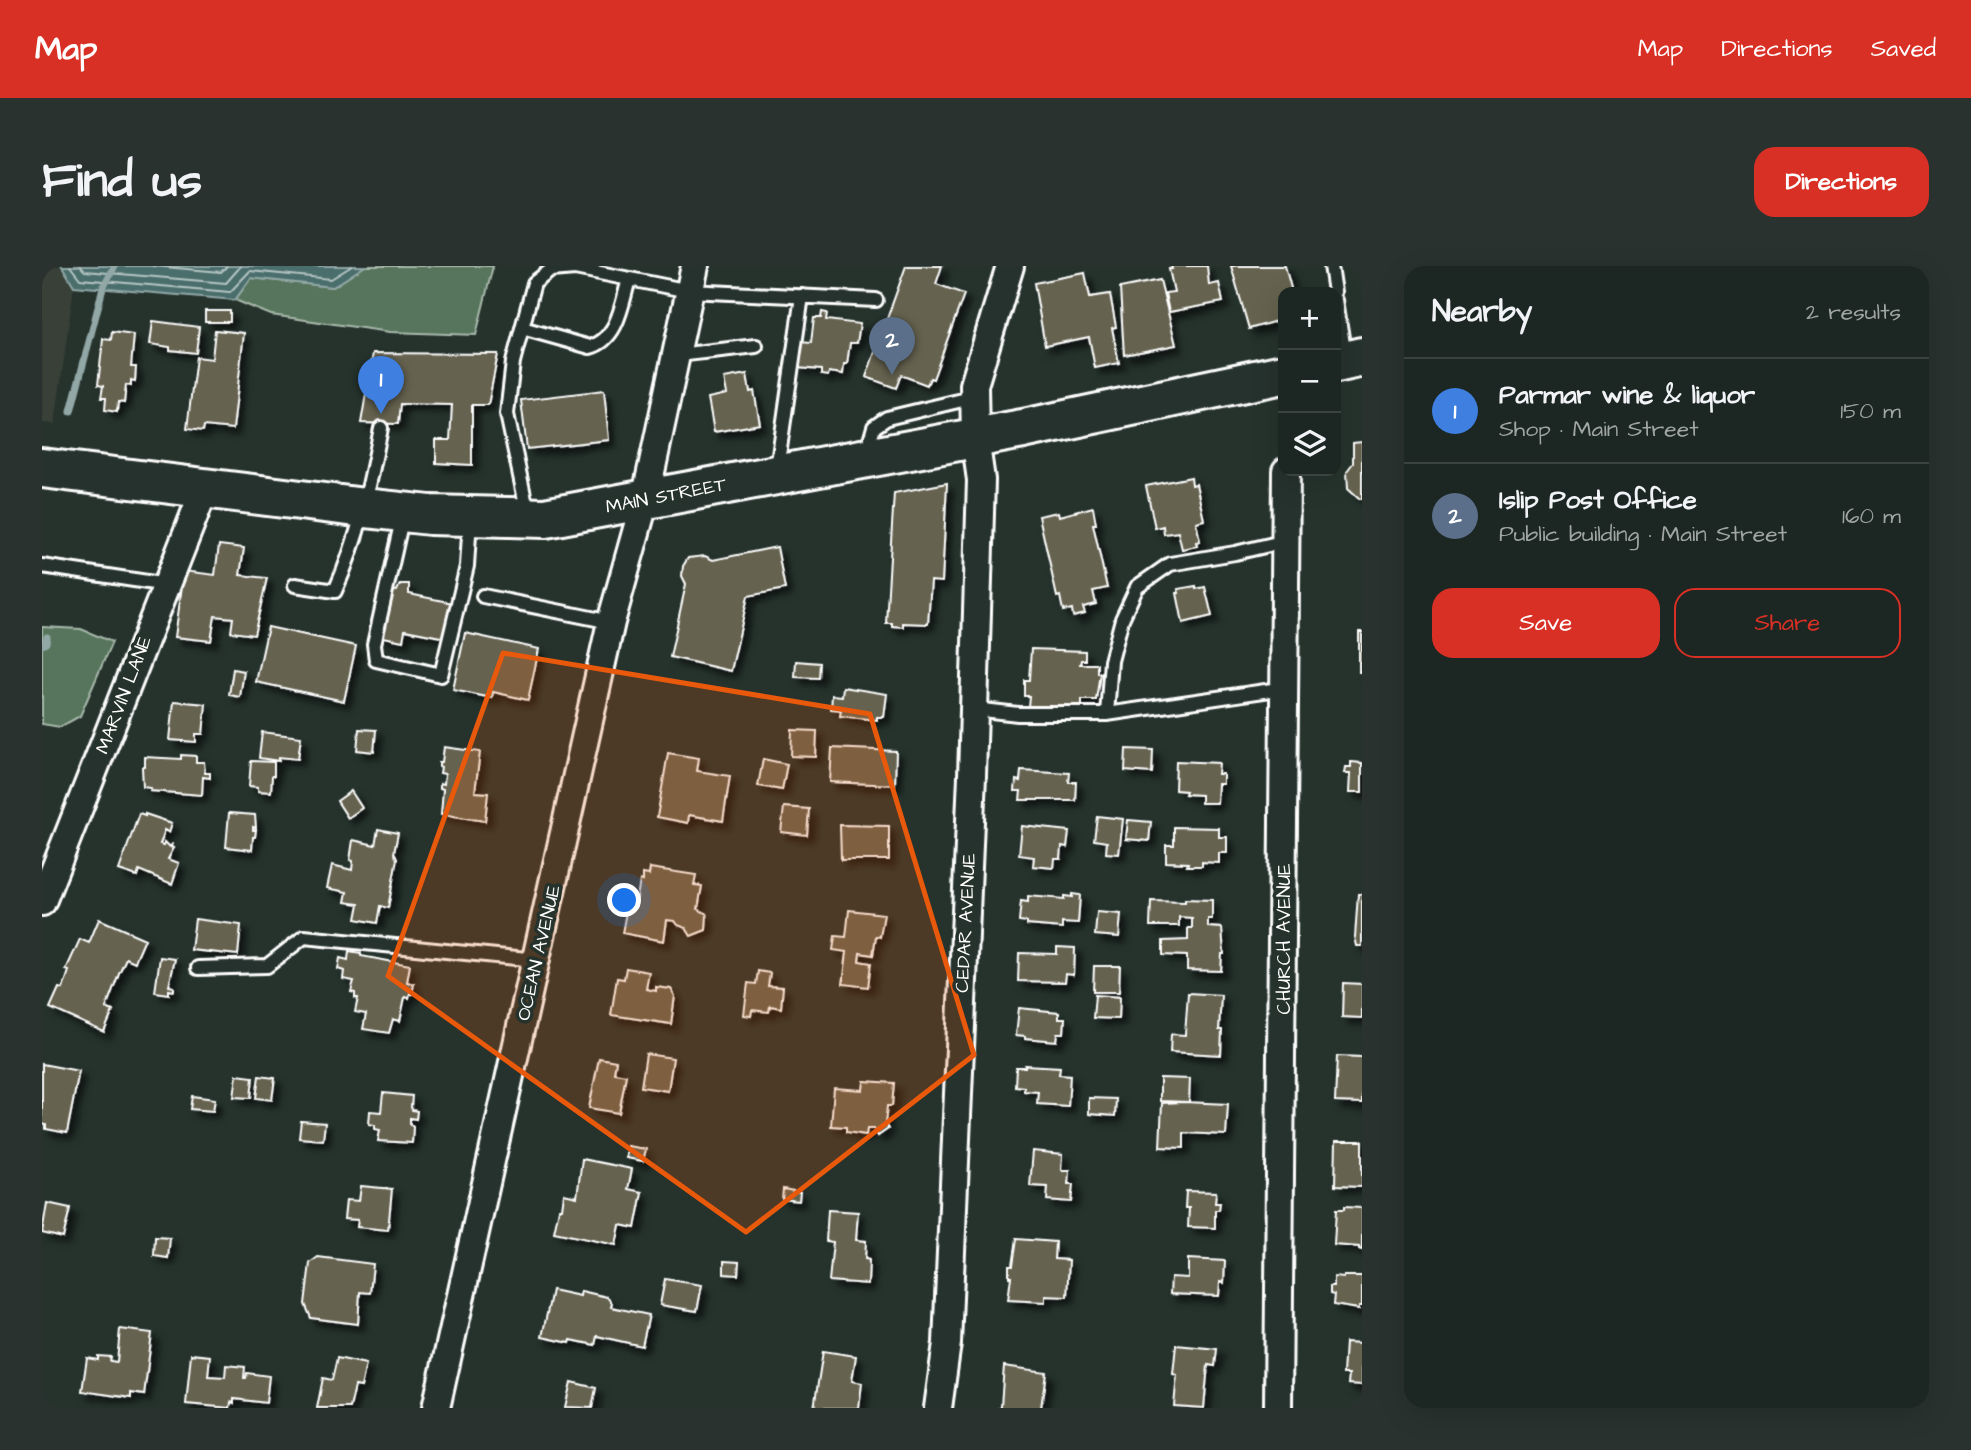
<!DOCTYPE html>
<meta charset="utf-8">
<style>
body{margin:0;font-family:"Architects Daughter",sans-serif;background:#29322f;color:#f1f3f6}
.controls{position:absolute;right:21px;top:21px;display:grid;overflow:hidden;border-radius:14px;box-shadow:0 7px 28px #0002}
.controls button{width:63px;height:63px;display:grid;place-items:center;padding:0;border:0;border-bottom:2px solid #3a4340;background:#1c2622;color:#f1f3f6;font:35px sans-serif}
.you{position:absolute;left:583px;top:635px;width:24px;height:24px;margin:-18px;border:5px solid #fff;border-radius:50%;background:#1a73e8;box-shadow:0 0 0 10px #1a73e833}
.badge{display:grid;place-items:center;width:46px;height:46px;border-radius:50%;background:#d93025;color:#fff;font-size:23px;font-weight:700}
.pin{position:absolute;translate:-50% -58px;filter:drop-shadow(0 2px 4px #0008)}
.pin::after{content:'';position:absolute;top:37px;width:24px;height:21px;background:inherit;clip-path:polygon(0 0,100% 0,50% 100%)}
.list{margin:0;padding:0;list-style:none}
h2{display:flex;justify-content:space-between;align-items:center;height:91px;margin:0;padding:0 28px;font-size:30px}
h2 small{font-size:23px;font-weight:400;color:#a0a5a5}
.list li{display:grid;grid-template-columns:46px 1fr auto;gap:21px;align-items:center;box-sizing:border-box;height:105px;padding:0 28px;border-top:2px solid #3a4340}
.list b{display:block;font-size:26px;white-space:nowrap}
.list p{margin:0;font-size:23px;white-space:nowrap;color:#a0a5a5}
.list em{font-size:23px;font-style:normal;color:#a0a5a5}
.actions{display:flex;gap:14px;padding:21px 28px}
.actions a{flex:1;padding:16px 0;border:2px solid #d93025;border-radius:21px;text-align:center;font-size:24px;color:#d93025}
.actions .main{background:#d93025;color:#fff}
.icon{flex:none;width:38px;height:38px;fill:none;stroke:currentColor;stroke-width:2;stroke-linecap:round;stroke-linejoin:round}
.map{position:relative;flex:none;width:1320px;height:1142px;overflow:hidden;border-radius:21px}
header{display:flex;align-items:center;gap:42px;box-sizing:border-box;height:98px;padding:0 35px;background:#d93025;color:#fff}
header strong{font-size:33px}
nav{display:flex;gap:38px;margin-inline-start:auto;font-size:24px}
.intro{display:flex;align-items:center;justify-content:space-between;box-sizing:border-box;height:168px;padding:0 42px}
h1{margin:0;font-size:49px}
.button{padding:18px 32px;border-radius:21px;background:#d93025;color:#fff;font-size:24px;font-weight:700}
main{display:flex;gap:42px;padding:0 42px}
aside{flex:1;background:#1c2622;border-radius:21px;box-shadow:0 7px 28px #0002}
.map>svg:first-child{display:block}
.built{fill:#394137}
.green{fill:#56745b;stroke:#aabaad;stroke-width:2}
.water{fill:#496e6c;stroke:#92a8a7;stroke-width:2}
.lines{fill:none;stroke-linecap:round;stroke-linejoin:round}
.shore{stroke:#b6c5c4;stroke-width:2}
.stream{stroke:#92a8a7;stroke-width:7}
.building{fill:#65624f;stroke:#fff;stroke-width:2;filter:url(#shadow)}
.service-casing{stroke:#fff;stroke-width:18}
.minor-casing{stroke:#fff;stroke-width:32}
.primary-casing{stroke:#fff;stroke-width:44}
.service{stroke:#26332d;stroke-width:12}
.minor{stroke:#26332d;stroke-width:26}
.primary{stroke:#26332d;stroke-width:38}
.marked{fill:#e8590c;fill-opacity:0.2;stroke:#e8590c;stroke-width:5;stroke-linejoin:round}
.labels{text-anchor:middle;dominant-baseline:central;stroke-width:7;stroke-linejoin:round;paint-order:stroke}
.street-label{font-size:19px;fill:#fff;stroke:#26332d}
</style>
<header>
<strong>Map</strong>
<nav><a>Map</a><a>Directions</a><a>Saved</a></nav>
</header>
<div class="intro"><h1>Find us</h1><a class="button">Directions</a></div>
<main>
<div class="map">
<svg width="1320" height="1142" viewBox="0 0 1320 1142">
<defs>
<filter id="shadow"><feDropShadow dx="6" dy="6" stdDeviation="3.5" flood-color="#0009"/></filter>
</defs>
<rect width="100%" height="100%" fill="#26332d"/>
<filter id="ink" filterUnits="userSpaceOnUse"><feTurbulence type="fractalNoise" baseFrequency=".0143" numOctaves="2"/><feDisplacementMap in="SourceGraphic" scale="14" xChannelSelector="R" yChannelSelector="G"/><feConvolveMatrix kernelMatrix="1 2 1 2 8 2 1 2 1" color-interpolation-filters="sRGB"/></filter>
<g filter="url(#ink)">
<path class="built" d="M0 0H20L32 20 13 158 0 157Z"/>
<path class="green" d="M323 0H451L434 69 348 66 229 49 193 34 209 12 291 21Z
M0 361 39 363 70 376 38 450 18 461 0 458Z"/>
<path class="water" d="M20 0H323L291 21 209 12 193 34 32 20Z"/>
<g class="lines">
<path class="shore" d="M28 0 38 13 188 26 208 5 289 13 310 0
M38 0 43 5 184 17 199 0
M111 0 179 6 185 0"/>
<path class="stream" d="M29 145 61 22 73 0
M0 379 4 377 5 371"/>
</g>
<path class="building" d="M864 0H900L894 18 922 28 891 113 888 112 885 119 859 109 854 122 824 111Z
M1129 0H1165L1167 19 1177 17 1181 36 1127 46 1123 27 1132 26 1127 3H1130Z
M1189 0H1243L1250 26H1241V53L1207 63Z
M1043 7 1048 31 1068 28 1074 61 1070 62 1077 97 1053 102 1047 71 1003 80 992 17Z
M1118 14 1134 79 1082 89 1078 22Z
M163 45H188V56H163Z
M780 46 785 47 784 54 818 58 815 77H808L805 98H802L801 108 787 106 786 110 779 109V104L755 102 758 76 769 77 772 52H779Z
M111 55 157 61 154 87 128 84V81L108 78Z
M173 64 202 67 191 163 162 160 161 165 145 163 154 91 170 93Z
M70 66 92 69 89 101H94L93 115 89 114V120L84 119 82 137 76 136 75 146 63 144 64 132H59L61 120 56 119 61 73 69 74Z
M331 87 456 88 446 139H430V199L394 197V174H408L410 139 358 138 356 158 319 157Z
M705 108 708 126 712 125 718 158 672 166 666 132 685 128 682 112Z
M562 124 567 174 485 183 479 134Z
M1320 176V233H1318L1306 222 1305 205 1311 197V177Z
M1149 211 1150 219 1154 218 1162 254 1154 256 1158 275 1154 276 1155 280 1140 283 1136 266 1122 268 1121 260 1113 262 1104 220Z
M905 217 900 316 889 315 886 358 861 357V361L850 360V357H844L852 227Z
M1051 241 1054 258H1051L1065 322 1051 325 1054 338 1041 341 1043 347 1031 350 1030 343 1021 345 1018 330 1015 331 997 250 1017 246 1018 250Z
M177 279 202 282 198 309 225 312 212 369 189 366 191 352 173 350 169 375 133 371 142 305 173 309Z
M735 281 743 323 706 330 689 405 628 391 644 318 640 310 641 300 646 292 663 290 671 294Z
M358 318H367V328L411 337 404 372 363 364 361 375 337 370 346 324 355 325Z
M1154 320V323L1163 321 1170 350 1141 357 1135 327H1137L1136 323Z
M226 361 314 380 302 435 214 416Z
M1317 366H1320V406H1317Z
M423 367 497 383 486 434 451 426 450 432 411 424Z
M989 383 1043 385V394H1039L1038 398H1055V407H1058L1054 434H1040V443L986 441 987 430H982V414H987Z
M754 395 777 397 776 412 753 411Z
M191 403 202 405 198 431 187 429Z
M801 421 845 428 842 451H835V454L798 450 799 444 789 443 790 429 800 430Z
M132 435 164 438 161 468H154V476L128 474Z
M317 463 334 464 332 486 315 484Z
M750 464 775 465 774 491 749 490Z
M220 466 259 471 256 493 237 491V495L217 492Z
M402 481 438 486 433 526 446 527 443 555 399 548 401 523 398 522V517L402 518 403 508 398 507 399 501 397 500V496H400Z
M790 482 854 485 853 519 788 516Z
M1084 483 1111 484 1110 507 1083 505Z
M626 487 657 492 655 505 688 510 681 555 647 549 646 557 615 551Z
M139 489 154 490V496H162L163 507H168V512L161 511 160 529 108 525 109 522 101 521 100 501H103V491L139 493Z
M721 493 745 498 740 524 716 520Z
M209 495 232 496V510H230L229 526 216 525V521L207 520Z
M1134 495 1177 497 1176 508H1181V518H1176L1175 537H1159V529L1143 528 1144 525 1133 524Z
M1309 496 1320 497V526H1308L1309 507H1303L1304 501H1309Z
M979 504 1027 507 1026 516H1034L1033 534H978L979 525H973L974 514 978 515Z
M309 525 320 542 306 552 295 535Z
M742 541 767 543 765 569 739 566Z
M187 547 213 549 214 562 211 561V564H214L213 571H211L210 584 184 581Z
M97 548 103 550V548L130 557 127 566 123 564 118 578 122 579 123 576 128 581 131 577 130 581 132 582 126 593 137 597 130 618 97 604 95 610 77 604Z
M1055 550 1081 553 1077 588 1064 587 1065 576 1052 574Z
M1086 554 1109 556 1107 575 1084 573Z
M798 559 847 560V594H799Z
M980 560 1027 565 1025 581 1020 580 1019 593H1013L1012 602 991 600 992 591 977 589Z
M1132 561 1177 562V571H1185V587H1177V597L1160 596V600H1145L1146 597 1124 596V579H1132Z
M336 563 356 567 352 587 355 593 346 642 338 640 335 657 314 653 317 638 303 636 305 626 285 622 290 599 310 604 311 595 308 594 311 574 333 579Z
M608 602 654 609 652 619 660 620 656 643 665 648 664 664 649 670 644 662 636 659 633 655 625 654 622 675 580 667 587 630 595 632 598 614 601 615V608L607 609Z
M1030 628 1038 629 1036 657 1020 656V662L985 659V656L977 655 979 635 986 636V630L1022 633V630L1030 631Z
M1316 628H1320V680H1315L1313 671Z
M1143 633 1170 634V653H1166V661L1180 662 1182 688H1180L1179 705 1145 704V690L1121 689V675L1146 674V662H1150V652L1137 651V660H1108L1109 635 1143 636Z
M807 644 842 648 838 671 834 670 831 689 818 687 817 695 829 697 826 721 801 718 805 686 791 684 793 670 804 671Z
M1055 646 1079 648 1077 671 1053 669Z
M57 653 103 673 93 696 84 692 77 707 64 742 71 745 62 766 8 742 17 722 21 723 27 705 24 704 38 673 47 677Z
M153 653 199 659 196 689 149 684Z
M1015 681 1033 682 1032 709 1024 708 1023 716 976 715 977 687 1015 688Z
M307 685 319 687V690L368 699 365 716 372 718 370 728 368 727 367 732 363 731 358 755 351 753 347 767 321 763 324 748 313 746 316 732H313V727L309 726 312 715 301 713 302 705 296 703 298 692 306 694Z
M118 691 133 693 127 720 132 721V725L127 724V728L113 726Z
M1052 700H1078L1077 726H1051Z
M584 702 607 706 604 723 614 725V721L629 723 633 730 629 758 569 749 575 712 582 713Z
M716 705 728 707 726 720 741 721 739 742 728 740 727 746 710 744 709 750 702 749 706 717 714 718Z
M1301 717 1320 718V752L1300 751Z
M1146 727 1179 729 1177 764H1180L1179 789 1128 786 1129 768 1143 769Z
M1053 729 1078 731 1077 753 1051 752Z
M977 742 1017 746V752H1023L1022 767H1016L1015 775 983 772V770L974 769Z
M604 788 631 792 626 825 599 821Z
M1295 790 1320 791V837L1293 836Z
M557 792 574 795 572 807 584 809 577 847 547 842Z
M0 798 37 805 25 867 4 863V859L0 858Z
M983 799 1018 801 1017 808 1028 809 1026 840 995 838 996 826 982 825V821L973 820 974 801H983Z
M195 809 211 811 209 832 192 831Z
M217 810 233 812 230 834 214 832Z
M1118 812 1148 813 1147 836 1118 835Z
M822 815 852 817 850 840H845L843 858 846 863 836 870 832 863H825L824 869 804 866V861L789 860 792 822 821 824Z
M341 827 370 830 369 841 370 844 375 845 374 853 368 852V858L371 861 370 877 336 875 338 864 333 863V859L327 858 328 845 339 846Z
M150 830 173 833 171 845 148 843Z
M1047 832 1074 833 1073 850 1047 848Z
M1142 836 1186 838 1184 869 1142 867V882L1118 881 1120 837Z
M259 855 283 857 281 874 257 872Z
M1294 875H1320V921L1293 920Z
M586 880 604 883 601 895 584 892Z
M991 885 1021 888 1020 904H1028L1027 918H1031L1029 936 1005 934 1006 921 988 920Z
M540 893 590 903 586 923 600 926 593 962 578 959 574 979 512 966 517 943H520L522 928 535 931Z
M319 920 350 923 346 964 315 961 316 954 302 953 304 934 317 935Z
M741 923 758 926 757 935 740 933Z
M1144 925 1174 926 1173 937H1178L1177 944H1173V962L1146 961 1147 942H1143Z
M5 937 28 942 21 972 0 967Z
M1302 941 1320 942V984L1317 983V981L1292 979 1294 944H1302Z
M786 944 816 946 814 974 824 975 823 993 827 994 826 1018 787 1015 791 976 784 975Z
M113 971 128 972 126 992 112 990Z
M974 973 1013 976 1012 993 1027 994 1025 1031 1004 1030V1036L966 1034 969 1011H967V1000H970Z
M276 991 331 998 328 1027 318 1026 316 1058 269 1052 263 1038 268 997Z
M1146 993 1183 995 1182 1017 1178 1016 1177 1030 1128 1028 1129 1011 1146 1012Z
M682 995 697 996 696 1009 682 1008Z
M1302 1010H1320V1040H1317V1043L1291 1039 1292 1029 1288 1028V1021H1292V1011L1302 1012Z
M623 1013 660 1019 655 1045 618 1039Z
M510 1024 538 1030 539 1025 565 1031 570 1037 569 1041 607 1049 600 1080 555 1070 553 1079 529 1074 528 1077 500 1071Z
M78 1063 110 1067 102 1129 89 1127V1132L40 1125 45 1092 56 1094V1090L69 1091 68 1095 75 1096Z
M1303 1076 1320 1077V1119L1306 1118 1307 1108H1301Z
M1134 1079 1175 1083 1173 1100 1166 1099 1162 1142 1132 1140 1135 1109 1131 1108Z
M781 1085 814 1090 810 1115 820 1117 817 1142H772Z
M149 1088 168 1090 166 1110 183 1111 184 1099 203 1101 202 1112H204L205 1107 227 1110 224 1137 192 1133V1137L189 1136 188 1142 144 1138Z
M295 1092 324 1098 319 1121 313 1120 308 1142H275L281 1112 290 1114Z
M962 1100 1004 1106 999 1142H956L959 1140Z
M529 1116 554 1122 550 1142 523 1141Z"/>
<g class="lines">
<g class="service-casing">
<path id="service" d="M1289 0 1293 26
M1294 34 1303 91
M480 62 548 81C576 74 580 37 587 13
M635 89 714 80
M825 185 832 161 845 152 933 131
M735 203 760 30
M486 248 465 148 471 96 492 17 509 4 533 2 647 25 834 34
M361 249 332 378 334 394 399 409 425 300 428 253
M0 300 125 319
M253 319 293 325C317 272 328 218 339 162
M441 330 569 356
M932 443 976 448H1065L1243 422
M1065 448 1069 395 1080 353 1095 321 1128 298 1193 287 1244 275
M156 702 225 700 262 671 495 694"/>
</g>
<g class="minor-casing">
<path id="minor" d="M0 636 163 222
M394 1142 569 356 603 234 653 0
M896 1142 905 1077 930 510 939 214 933 172 932 119 968 0
M1236 1142 1244 205"/>
</g>
<g class="primary-casing">
<path id="primary" d="M1294 97 1320 91
M0 202 323 242 388 249 503 252 981 163 1241 108"/>
</g>
<use href="#service" class="service"/>
<use href="#minor" class="minor"/>
<use href="#primary" class="primary"/>
</g>
</g>
<path class="marked" d="M461 387 828 448 932 789 704 966 346 710Z"/>
<g class="labels">
<g class="street-label">
<text transform="translate(624 230) rotate(-11)">MAIN STREET</text>
<text transform="translate(82 429) rotate(-69)">MARVIN LANE</text>
<text transform="translate(924 657) rotate(-87)">CEDAR AVENUE</text>
<text transform="translate(1242 673) rotate(-90)">CHURCH AVENUE</text>
<text transform="translate(497 687) rotate(-77)">OCEAN AVENUE</text>
</g>
</g>
</svg>
<div class="controls">
<button>+</button>
<button>−</button>
<button><svg class="icon" aria-label="layers" viewBox="0 0 24 24"><path d="M12 4l9 5-9 5-9-5zM3 14l9 5 9-5"/></svg></button>
</div>
<div class="you"></div>
<div class="pin badge" style="left:339px;top:148px;background:#3f7fe0">1</div>
<div class="pin badge" style="left:850px;top:109px;background:#5c6f8a">2</div>
</div>
<aside>
<h2>Nearby<small>2 results</small></h2>
<ul class="list">
<li><span class="badge" style="background:#3f7fe0">1</span><div><b>Parmar wine &amp; liquor</b><p>Shop · Main Street</p></div><em>150 m</em></li>
<li><span class="badge" style="background:#5c6f8a">2</span><div><b>Islip Post Office</b><p>Public building · Main Street</p></div><em>160 m</em></li>
</ul>
<div class="actions"><a class="main">Save</a><a>Share</a></div>
</aside>
</main>
